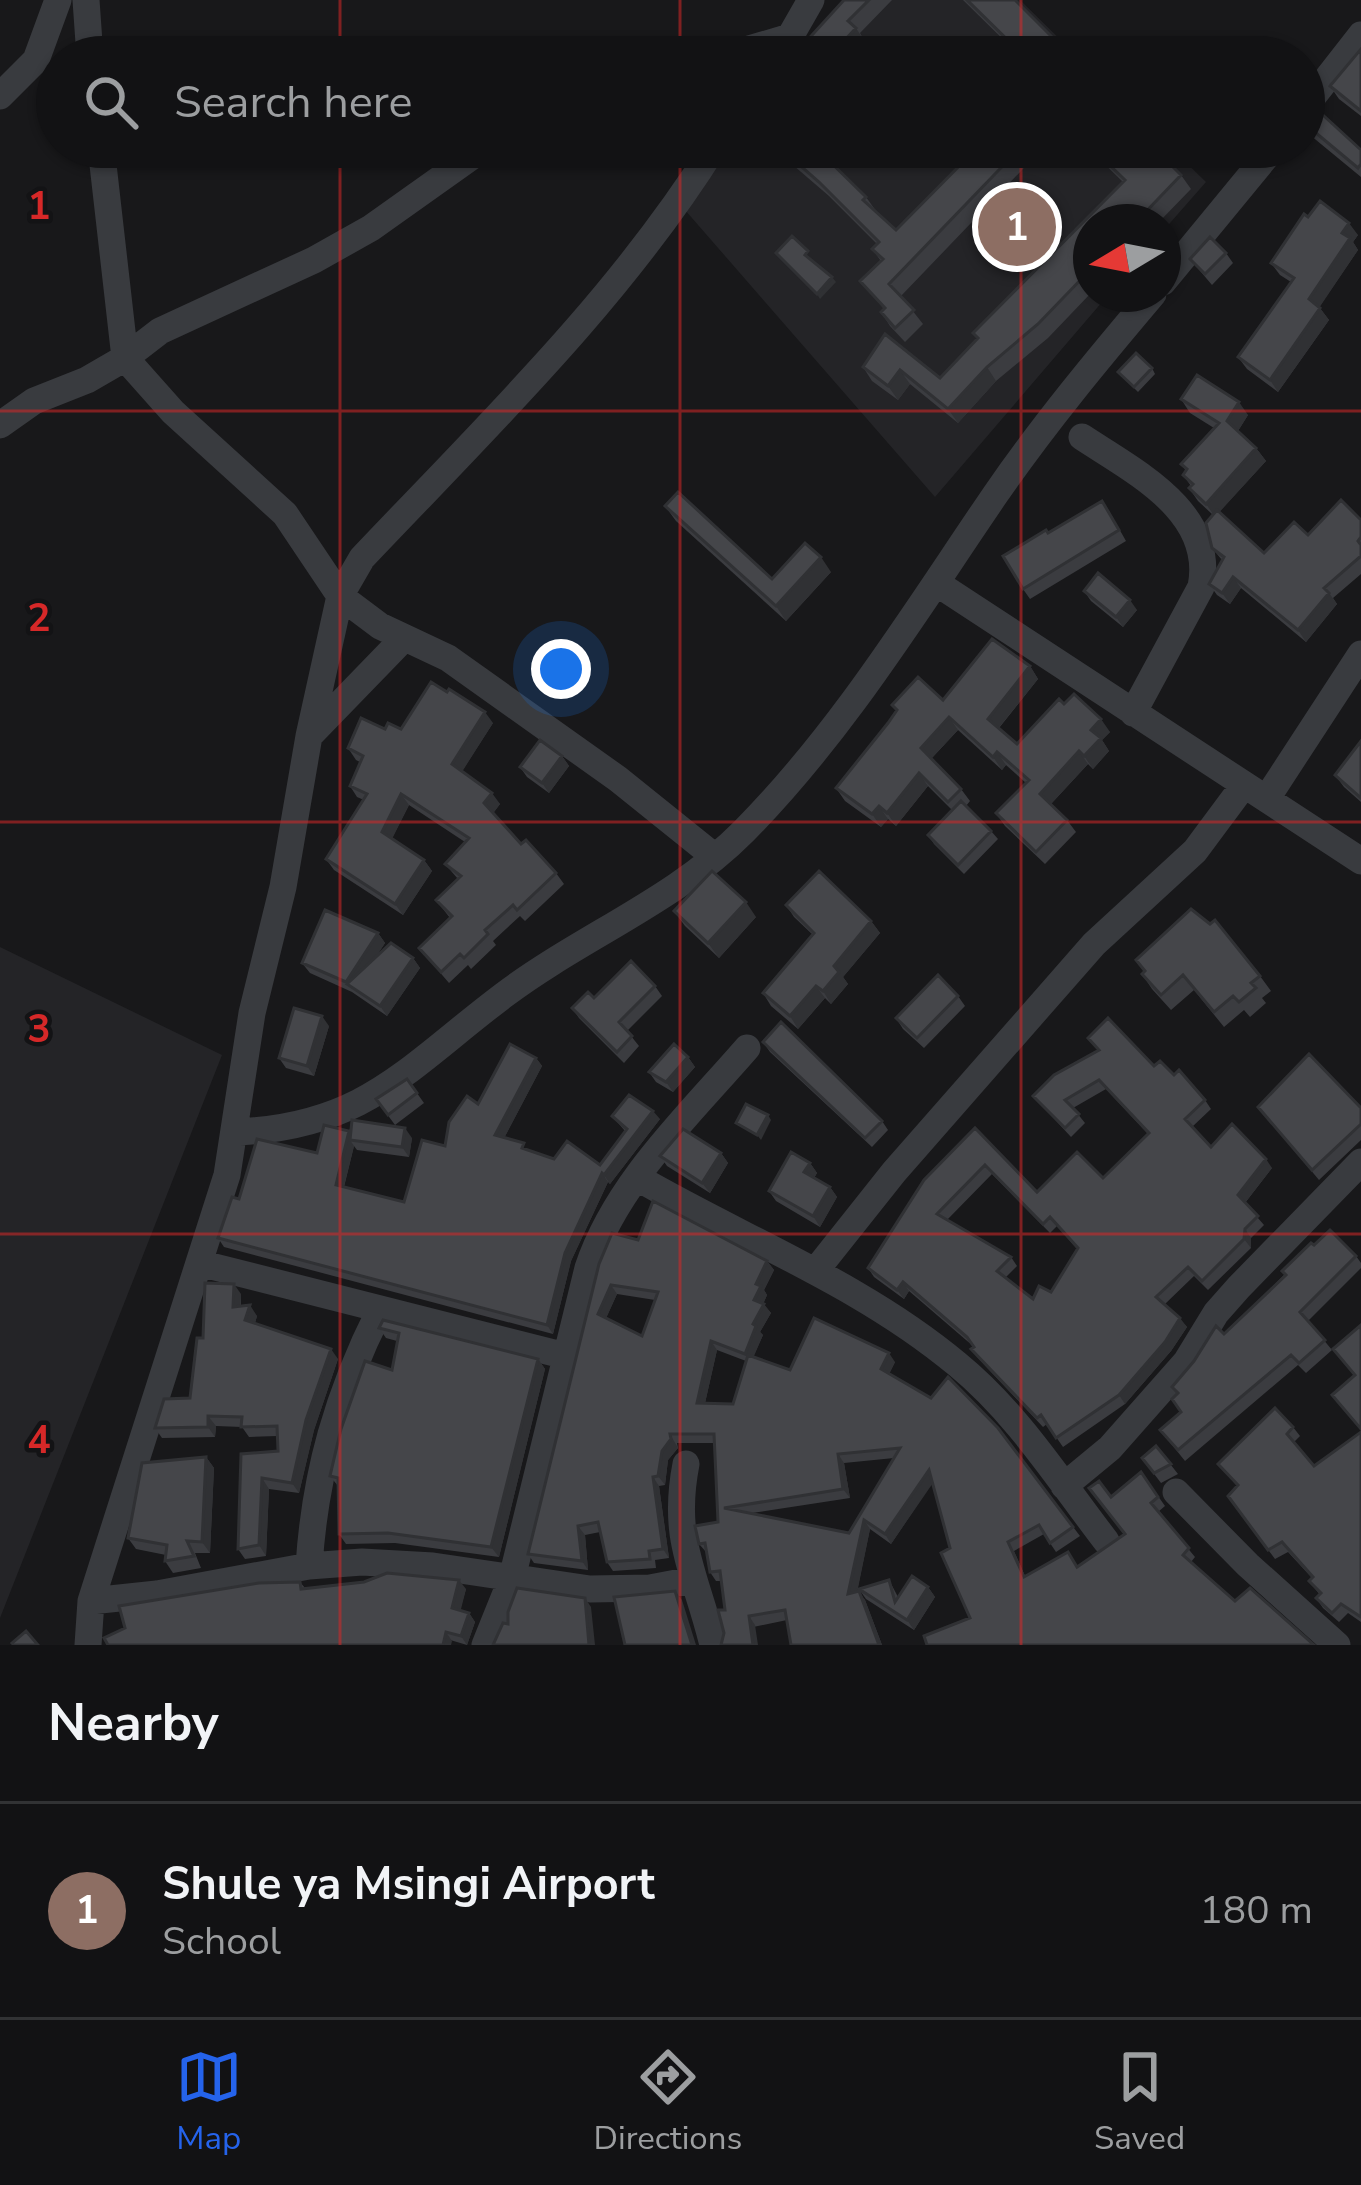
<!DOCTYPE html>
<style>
body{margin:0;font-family:"Nunito Sans",sans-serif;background:#1b1b1d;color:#f1f3f6}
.compass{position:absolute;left:1073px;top:204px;width:108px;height:108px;border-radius:50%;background:#121214;box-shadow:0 3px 9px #0004;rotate:260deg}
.you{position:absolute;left:561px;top:669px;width:42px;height:42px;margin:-30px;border:9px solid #fff;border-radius:50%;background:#1a73e8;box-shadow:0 0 0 18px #1a73e833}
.badge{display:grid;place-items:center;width:78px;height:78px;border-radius:50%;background:#2563eb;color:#fff;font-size:39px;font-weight:700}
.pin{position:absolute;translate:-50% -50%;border:6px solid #fff;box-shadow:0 3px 12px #0006}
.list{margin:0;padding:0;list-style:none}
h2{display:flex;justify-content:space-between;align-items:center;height:156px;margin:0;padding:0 48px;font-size:51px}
h2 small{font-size:39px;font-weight:400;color:#9c9ea0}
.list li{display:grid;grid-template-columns:78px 1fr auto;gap:36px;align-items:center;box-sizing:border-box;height:216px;padding:0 48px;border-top:3px solid #313234}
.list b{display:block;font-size:45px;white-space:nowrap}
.list p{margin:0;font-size:39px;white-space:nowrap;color:#9c9ea0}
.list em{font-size:39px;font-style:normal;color:#9c9ea0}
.icon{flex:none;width:66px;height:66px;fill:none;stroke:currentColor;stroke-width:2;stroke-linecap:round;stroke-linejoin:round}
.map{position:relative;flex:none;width:1361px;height:1645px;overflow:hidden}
.search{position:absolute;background:#121214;box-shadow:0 3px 9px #0004;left:36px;right:36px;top:36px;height:132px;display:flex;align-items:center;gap:30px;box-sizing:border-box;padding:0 42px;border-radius:66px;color:#9c9ea0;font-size:45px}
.sheet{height:372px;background:#121214}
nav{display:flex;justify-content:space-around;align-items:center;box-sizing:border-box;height:168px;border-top:3px solid #313234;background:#121214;font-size:33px;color:#9c9ea0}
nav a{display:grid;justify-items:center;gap:6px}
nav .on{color:#2563eb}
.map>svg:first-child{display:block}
.built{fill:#242427}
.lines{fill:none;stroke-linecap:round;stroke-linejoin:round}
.minor{stroke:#393b3f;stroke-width:27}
.wall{fill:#3b3c40;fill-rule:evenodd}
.shaded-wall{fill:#303134}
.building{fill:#45464a;stroke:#303134;stroke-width:3;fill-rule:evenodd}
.grid{fill:none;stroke:#d62828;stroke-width:3;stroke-opacity:0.55}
.grid-label{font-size:39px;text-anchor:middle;font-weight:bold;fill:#d62828;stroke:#131315;stroke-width:9;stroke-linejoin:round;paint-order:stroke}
</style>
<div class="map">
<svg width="1361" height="1645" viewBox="0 0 1361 1645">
<rect width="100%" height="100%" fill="#18181a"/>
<path class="built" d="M855 0H1020L1078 57H804Z
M726 147H1170L1206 182 1163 231V222H1091V294H1109L935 497 685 210Z
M0 947 222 1055 0 1618Z"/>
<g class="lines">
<path class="minor" d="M86 0 90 57
M783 49 811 0
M722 57 790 37
M0 96 36 60 58 0
M1304 108 1361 35
M101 147 125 358 173 412 285 514 340 596 380 626 448 658 618 779 715 857
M1163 282 1274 147
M0 425 34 401 87 380 125 358 160 331 314 260 371 228 485 147
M1082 437C1135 472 1216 512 1201 587L1133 713
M938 584 1361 861
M309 736 404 638
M1267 798 1361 654
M235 1132C365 1127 407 1068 504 995 581 937 676 900 744 831 842 732 917 609 995 495 1044 424 1098 359 1153 294
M638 1178C745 1240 861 1284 957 1364 1017 1413 1059 1480 1106 1541
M199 1263 566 1356
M817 1269 894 1172 1094 944 1195 851 1244 785
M686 1464C671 1541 696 1574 713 1645
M1064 1486 1110 1448 1186 1362 1216 1313 1239 1287 1361 1162
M1176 1492 1248 1565 1337 1645
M309 1566C315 1473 338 1393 380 1310
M91 1601 157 1594 309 1566 362 1562 433 1566 590 1589 650 1588 692 1580
M88 1645 91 1601 227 1175 252 1013 283 887 309 736 340 596 362 558C486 427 618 300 714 147
M485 1645 512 1578 588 1268C616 1183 689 1115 747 1048"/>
</g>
<path class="wall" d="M844 0H892L860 33 865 42 852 57H792Z
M963 0H1015L1063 48 1069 57H1021Z
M1361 49V116L1339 99 1330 86Z
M1304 115 1361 150V177L1310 135 1304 126Z
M772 147H815L866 197 876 211 896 230 978 147H1044L901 296 923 324 905 342 890 326 881 312 884 309 860 281 881 261 872 249 877 244 829 196Z
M1087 147H1153L1181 175 1191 189 1159 222H1091V293L1048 338 996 381 958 423 910 384 898 400 872 381 863 367 940 378 1123 182Z
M1308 217 1358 235 1353 242 1358 250 1319 307 1329 320 1278 392 1247 369 1238 357 1291 282 1280 275 1271 263Z
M1226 253 1233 263 1212 285 1190 259Z
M1152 368 1155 374 1138 392 1118 372Z
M1181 399 1248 415 1238 431 1256 448 1266 461 1219 512 1264 553 1308 535 1361 520V574L1333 598 1337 604 1306 642 1241 588 1230 604 1217 595 1209 584 1222 560 1212 548 1213 515 1198 501 1189 488 1191 486 1183 475 1186 471 1181 464 1214 428 1190 413Z
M665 506 772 579 831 572 786 621 676 521Z
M1109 511 1126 541 1030 599 1023 589 1048 533Z
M1084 591 1137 610 1123 627 1091 601Z
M1030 666 1038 679 999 728 1017 744 1064 704 1110 732 1102 740 1109 751 1093 769 1088 764 1051 804 1067 820 1076 832 1045 864 1005 826 996 813 1026 783 1006 765 1002 770 958 730 931 759 961 789 970 801 966 806 991 831 998 839 964 874 934 844 928 835 952 810 928 786 896 826 888 819 881 827 845 801 836 788 888 723 896 711 892 705 943 700Z
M493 723 462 771 500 804 493 813 521 844 556 873 564 884 525 921 520 916 493 941 496 945 471 969 468 965 449 983 419 948 450 918 436 900 458 879 445 864 465 842 409 805 392 838 424 860 432 871 403 915 334 870 326 859 364 800 357 797 350 786 360 762 356 760 348 748 385 729Z
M1361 741V802L1344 787 1335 775Z
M562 756 569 766 549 793 527 777 520 767Z
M786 905 871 921 880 933 843 977 848 984 831 1004 825 998 798 1029 771 1006 763 993 813 935 794 917Z
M674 911 756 917 719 958 685 926Z
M378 933 385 943 375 958H413L420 968 387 1016 352 992 310 973 302 963Z
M1136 960 1260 976 1271 991 1262 998 1266 1003 1250 1017 1244 1010 1224 1027 1194 990 1171 1010 1152 989 1142 974 1144 972Z
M655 986 662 996 627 1031 639 1046 624 1063 579 1018 572 1008 594 998Z
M958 996 965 1006 924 1048 903 1029 896 1018Z
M329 1026 314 1076 286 1068 279 1058Z
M1088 1038 1174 1075 1205 1100 1211 1109 1192 1127 1211 1147 1272 1168 1245 1203 1264 1225 1251 1238V1248L1208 1290 1194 1276 1165 1304 1187 1327 1171 1351 1125 1404 1063 1447 1047 1424 1043 1427 978 1358 971 1349 973 1346 909 1291 904 1299 874 1277 868 1268 975 1128 1037 1192 1103 1178 1148 1134 1106 1089 1073 1108 1085 1123 1071 1137 1033 1096 1098 1050ZM992 1174 1050 1233 1057 1226 1077 1249 1051 1292 1033 1299 1006 1277 1017 1266 1011 1257 947 1220Z
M763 1042 882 1121 888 1130 872 1147 770 1052Z
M688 1057 695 1067 673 1092 656 1082 649 1072Z
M536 1058 542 1066 504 1138 528 1150 554 1159 600 1165 625 1131 612 1116 660 1119 610 1184 608 1182 571 1261 553 1334 224 1247 218 1238 239 1199 349 1131 412 1138 409 1157 357 1150 354 1146 344 1187 404 1202 478 1104Z
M407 1079 424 1103 395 1125 376 1099Z
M1258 1107 1361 1108V1140L1319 1180Z
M721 1153 728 1163 710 1193 667 1166 660 1156Z
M810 1163 817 1173 814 1178 830 1187 837 1197 820 1227 776 1201 769 1191Z
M638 1240 767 1261 774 1270 764 1290 767 1295 763 1304 771 1313 760 1332 763 1335 753 1357 790 1370 895 1362 889 1374 931 1398 998 1428 1080 1536 1056 1552 1044 1534 1014 1551 1025 1576 1078 1566 1125 1534 1111 1497 1141 1472 1165 1506 1158 1512 1195 1557 1191 1562 1235 1601 1314 1645 970 1618 932 1483 891 1544 870 1529 857 1591 865 1600 882 1645H791L787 1620 724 1633 725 1610 721 1581H716L710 1572 707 1553 699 1544 718 1522 714 1443H677L678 1448 668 1460 665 1485 659 1486 669 1558 655 1560 656 1568 613 1571 607 1562 600 1532 585 1535 588 1570 534 1563 528 1554 599 1264ZM617 1294 655 1300 642 1336 606 1318ZM717 1350 746 1361 733 1404 705 1403ZM894 1458 849 1533 752 1513 850 1498 844 1463Z
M1314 1245 1356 1256 1361 1263V1268L1308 1321 1332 1350 1306 1373 1298 1365 1185 1461 1160 1430 1181 1412 1177 1394 1172 1387Z
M241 1294V1306L257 1316 255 1323 338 1359 314 1430 299 1493 269 1489 266 1556 245 1559 238 1549 241 1454 278 1451 277 1436 249 1437 242 1427 216 1426 215 1437 162 1438 155 1428 190 1398 203 1338Z
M379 1328 538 1359 545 1369 499 1557 395 1543 346 1544 339 1534 338 1486 330 1476 392 1370 397 1341 386 1338Z
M1293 1427 1300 1436 1294 1442 1314 1466 1361 1432V1622L1348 1613 1339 1622 1323 1608 1316 1598 1320 1595 1309 1581 1312 1578 1288 1552 1275 1559 1228 1496 1237 1486 1218 1464Z
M1156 1446 1178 1474 1161 1483 1142 1458Z
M206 1457 214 1468 210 1553H195L201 1568 173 1573 165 1561 166 1555 136 1549 128 1538Z
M889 1580 898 1597 928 1587 935 1597 914 1630 866 1599 859 1589Z
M300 1582 305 1588 466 1589 460 1610 469 1613 475 1622 467 1645 259 1583Z"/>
<path class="shaded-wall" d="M856 28 865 42 852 57H829Z
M1349 223 1358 235 1353 242 1358 250 1317 311 1309 299 1342 233Z
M832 277 836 282 820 299 817 294Z
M1320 308 1329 320 1278 392 1270 380Z
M987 367 996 381 958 423 948 409Z
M900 370 910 384 898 400 888 386Z
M1239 402 1248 415 1236 434 1227 421Z
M1256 448 1266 461 1215 517 1206 504Z
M821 557 831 572 786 621 776 606Z
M1233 577 1241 588 1230 604 1222 593Z
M1329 593 1337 604 1306 642 1298 630Z
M1130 600 1137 610 1123 627 1116 617Z
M1030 666 1038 679 996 731 988 719Z
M485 712 493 723 460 775 452 764Z
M949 717 958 730 929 761 921 748Z
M1101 719 1110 732 1102 740 1109 751 1093 769 1084 756 1091 730Z
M1079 751 1088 764 1049 806 1040 794Z
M997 752 1006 765 1002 770 993 757Z
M562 756 569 766 549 793 542 783Z
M919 773 928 786 896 826 887 813Z
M492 793 500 804 492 815 484 803Z
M401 794 409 805 390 843 382 832Z
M879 806 888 819 881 827 872 814Z
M424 860 432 871 403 915 395 904Z
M746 902 756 917 719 958 708 943Z
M871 921 880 933 843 977 848 984 831 1004 823 991 834 966Z
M378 933 385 943 355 989 346 982Z
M413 958 420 968 387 1016 380 1006Z
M816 986 825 998 798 1029 790 1016Z
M322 1016 329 1026 314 1076 307 1066Z
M688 1057 695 1067 673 1092 666 1082Z
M536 1058 542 1066 501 1144 495 1135Z
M653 1111 660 1119 610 1184 604 1175Z
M768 1115 771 1120 761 1140 757 1135Z
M405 1128 412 1138 409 1157 402 1147Z
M349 1131 355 1140H350L354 1146 342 1194 336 1185Z
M721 1153 728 1163 710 1193 702 1183Z
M1266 1159 1272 1168 1244 1204 1238 1195Z
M810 1163 817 1173 811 1182 804 1172Z
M602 1173 608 1182 571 1261 553 1334 547 1325 565 1253Z
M830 1187 837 1197 820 1227 813 1216Z
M1245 1229 1251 1238V1248L1244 1239Z
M767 1261 774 1270 764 1290 767 1295 761 1309 754 1300 756 1284Z
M903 1282 909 1291 904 1299 897 1290Z
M234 1284 241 1294 240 1317 233 1307Z
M611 1285 617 1294 604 1323 598 1314Z
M764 1304 771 1313 760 1332 763 1335 751 1363 745 1354 753 1324Z
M250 1305 257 1316 253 1330 245 1320Z
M1180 1318 1187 1327 1171 1351 1125 1404 1119 1395Z
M711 1341 717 1350 703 1412 697 1403Z
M331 1349 338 1359 314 1430 299 1493 292 1483 306 1420Z
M889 1353 895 1362 887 1378 881 1369Z
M538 1359 545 1369 499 1557 491 1547Z
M208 1416 216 1426 215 1437 208 1427Z
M670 1434 678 1448 668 1460 665 1485 658 1476 662 1451Z
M838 1454 844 1463 850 1498 843 1489Z
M206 1457 214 1468 210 1553 202 1542Z
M929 1470 935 1480 891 1544 885 1534Z
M653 1477 659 1486 669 1558 663 1549Z
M262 1478 269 1489 266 1556 259 1545Z
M864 1520 870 1529 855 1603 848 1594Z
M578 1526 585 1535 588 1570 582 1561Z
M459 1580 466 1589 459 1617 452 1608Z
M928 1587 935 1597 914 1630 907 1620Z
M675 1591 682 1600 696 1645H692Z
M859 1591 865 1600 882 1645H879Z
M585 1598 591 1607 595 1645H589Z
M469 1613 475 1622 467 1645 461 1636Z
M749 1616 755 1625 758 1645H753Z
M446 1632 452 1641 451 1645H443Z"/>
<path class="building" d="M844 0H869L848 21 856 28 829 57H792Z
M967 0H1015L1063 48 1058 53 1063 57H1025Z
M1361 49V111L1330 86Z
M1312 105 1361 150V164L1358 168 1304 123V115Z
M779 147H815L866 197 863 200 896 230 978 147H1021L889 284 914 310 895 328 881 312 885 308 860 281 883 259 872 249 879 242 819 182Z
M1091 147H1153L1181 175 1136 222H1091V269L1038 324 987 367 948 409 900 370 888 386 863 367 885 334 940 378 978 338 973 333 1125 180Z
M1320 201 1349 223 1342 233 1350 238 1309 299 1320 308 1270 380 1238 357 1294 278 1271 263 1304 214 1308 217Z
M792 236 808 251 805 255 832 277 817 294 776 253Z
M1210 237 1226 253 1205 274 1190 259Z
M1136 353 1152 368 1134 387 1118 372Z
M1197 375 1239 402 1227 421 1256 448 1206 504 1189 488 1193 484 1183 475 1187 469 1181 464 1219 423 1181 399Z
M678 492 772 579 805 543 821 557 776 606 665 506Z
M1341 500 1361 520V537L1358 541 1361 545V556L1324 588 1329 593 1298 630 1233 577 1222 593 1209 584 1224 557 1212 548 1206 523 1217 510 1264 553 1294 522 1308 535Z
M1102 501 1119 530 1023 589 1003 556 1046 530 1048 533Z
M1098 573 1130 600 1116 617 1084 591Z
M992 639 1030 666 988 719 1017 744 1059 699 1064 704 1074 694 1101 719 1091 730 1101 738 1084 756 1079 751 1040 794 1067 820 1036 852 996 813 1029 780 997 752 993 757 949 717 921 748 961 789 948 802 919 773 887 813 879 806 872 814 836 788 888 723 897 710 892 705 918 677 943 700Z
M431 682 447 692 449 689 485 712 452 764 492 793 484 803 521 844 526 840 556 873 517 910 513 905 485 930 488 934 464 958 460 954 441 972 419 948 452 916 436 900 461 876 445 864 469 838 401 794 382 832 424 860 395 904 326 859 367 794 350 786 363 756 348 748 361 718 385 729 388 723 401 729Z
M540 740 562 756 542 783 520 767Z
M1361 741V798L1335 775Z
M961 801 991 831 958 865 928 835Z
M712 871 746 902 708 943 674 911Z
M819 871 871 921 834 966 839 972 823 991 816 986 790 1016 763 993 814 933 786 905Z
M1191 909 1210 924 1215 920 1260 976 1251 983 1256 988 1239 1002 1233 996 1214 1012 1183 975 1161 995 1142 974 1145 971 1136 960Z
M325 910 378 933 346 982 302 963Z
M391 943 413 958 380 1006 347 984Z
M631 961 655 986 619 1022 632 1036 617 1052 572 1008 588 992 594 998Z
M938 975 958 996 917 1038 896 1018Z
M294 1008 322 1016 307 1066 279 1058Z
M1108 1018 1154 1066 1160 1061 1174 1075 1179 1070 1205 1100 1185 1119 1211 1147 1232 1124 1266 1159 1238 1195 1258 1216 1245 1229 1244 1239 1202 1281 1188 1267 1156 1297 1180 1318 1165 1342 1119 1395 1056 1438 1041 1415 1037 1418 971 1349 974 1347 967 1337 903 1282 897 1290 868 1268 924 1180 975 1128 1037 1192 1077 1152 1103 1178 1149 1133 1099 1080 1065 1100 1079 1114 1065 1128 1033 1096 1054 1075 1099 1050 1088 1038ZM985 1165 1043 1224 1050 1217 1078 1248 1051 1292 1039 1286 1033 1299 997 1271 1011 1257 937 1214Z
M781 1022 882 1121 865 1138 763 1042Z
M510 1044 536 1058 495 1135 524 1143 522 1148 554 1159 567 1141 600 1165 627 1129 612 1116 629 1095 653 1111 604 1175 602 1173 565 1253 547 1325 218 1238 232 1197 239 1199 257 1139 317 1153 324 1125 349 1131 336 1185 404 1202 422 1140 445 1146 449 1122 467 1096 478 1104Z
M674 1044 688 1057 666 1082 649 1072Z
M1309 1054 1361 1108V1124L1312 1170 1258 1107Z
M407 1079 417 1093 388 1115 376 1099Z
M746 1104 768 1115 757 1135 736 1123Z
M352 1120 405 1128 402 1147 350 1140Z
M683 1129 721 1153 702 1183 660 1156Z
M791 1152 810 1163 804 1172 830 1187 813 1216 769 1191Z
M653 1201 767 1261 756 1284 761 1286 754 1300 764 1304 753 1324 756 1326 745 1354 711 1341 697 1403 733 1404 748 1355 790 1370 814 1318 889 1353 881 1369 931 1398 948 1377 998 1428 1073 1527 1050 1543 1039 1525 1008 1542 1024 1577 1068 1552 1077 1567 1125 1534 1089 1488 1099 1481 1111 1497 1141 1472 1158 1497 1151 1503 1189 1548 1183 1555 1235 1601 1250 1588 1314 1645H927L924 1636 970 1618 941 1553 950 1548 929 1470 885 1534 864 1520 848 1594 859 1591 879 1645H791L785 1610 749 1616 753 1645H721L724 1633 718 1610H725L720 1571 710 1572 705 1543 699 1544 695 1526 718 1522 714 1434H670L671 1439 662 1451 658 1476 653 1477 663 1549 649 1551 650 1559 607 1562 598 1522 578 1526 582 1561 528 1554 599 1264 612 1233 638 1240ZM611 1285 658 1292 642 1336 598 1314ZM900 1448 849 1533 724 1508 843 1489 838 1454Z
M1330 1230 1356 1256 1300 1312 1325 1340 1299 1363 1291 1355 1178 1450 1160 1430 1181 1412 1172 1399 1178 1393 1172 1387 1194 1361 1216 1326 1224 1334 1286 1275 1282 1271 1311 1243 1314 1245Z
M205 1283 234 1284 233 1307 250 1305 245 1320 331 1349 306 1420 292 1483 262 1478 259 1545 238 1549 241 1454 278 1451 277 1426 241 1427 242 1417 208 1416V1427L155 1428 164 1399 190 1398 197 1338H203Z
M383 1320 538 1359 491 1547 388 1533 339 1534 338 1478 330 1476 341 1429 365 1361 392 1370 399 1333 379 1328Z
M1361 1325V1429L1332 1395 1355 1375 1333 1349Z
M1275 1408 1293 1427 1287 1434 1314 1466 1361 1432V1617L1341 1604 1332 1613 1316 1598 1321 1593 1309 1581 1313 1577 1282 1542 1268 1550 1228 1496 1238 1485 1218 1464Z
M1156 1446 1171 1464 1154 1473 1142 1458Z
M206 1457 202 1542 187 1541 194 1556 165 1561 167 1545 128 1538 142 1463Z
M387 1573 459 1580 452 1608 469 1613 461 1636 446 1632 443 1645H108L104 1638 125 1628 119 1606 259 1583 300 1582 301 1589 364 1582Z
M912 1576 928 1587 907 1620 859 1589 889 1580 895 1602Z
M517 1588 585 1598 589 1645H493L503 1623 508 1624V1612Z
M675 1591 692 1645H625L614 1597Z
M26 1631 38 1645H14L12 1643Z"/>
<path class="grid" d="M340 0V57M680 0V57M1021 0V57M340 147V1645M680 147V1645M1021 147V1645M0 411H1361M0 822H1361M0 1234H1361"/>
<g class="grid-label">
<text x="39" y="219">1</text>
<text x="39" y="631">2</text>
<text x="39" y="1042">3</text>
<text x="39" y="1453">4</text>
</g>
</svg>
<svg class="compass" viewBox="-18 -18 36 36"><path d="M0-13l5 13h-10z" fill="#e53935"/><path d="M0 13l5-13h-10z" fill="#9c9ea0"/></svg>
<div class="you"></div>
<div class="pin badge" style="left:1017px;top:227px;background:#8d6e63">1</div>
<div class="search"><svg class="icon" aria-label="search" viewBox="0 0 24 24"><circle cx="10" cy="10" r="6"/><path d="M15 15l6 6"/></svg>Search here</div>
</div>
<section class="sheet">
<h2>Nearby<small></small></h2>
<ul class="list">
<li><span class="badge" style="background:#8d6e63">1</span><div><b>Shule ya Msingi Airport</b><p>School</p></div><em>180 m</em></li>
</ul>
</section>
<nav>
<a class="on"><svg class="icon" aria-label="map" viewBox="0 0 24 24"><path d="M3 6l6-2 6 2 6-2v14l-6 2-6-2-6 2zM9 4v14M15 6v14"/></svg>Map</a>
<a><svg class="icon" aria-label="directions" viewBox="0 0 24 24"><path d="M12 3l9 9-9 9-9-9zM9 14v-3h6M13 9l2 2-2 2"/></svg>Directions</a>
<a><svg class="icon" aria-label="saved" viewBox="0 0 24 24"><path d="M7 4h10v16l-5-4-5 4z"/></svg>Saved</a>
</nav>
